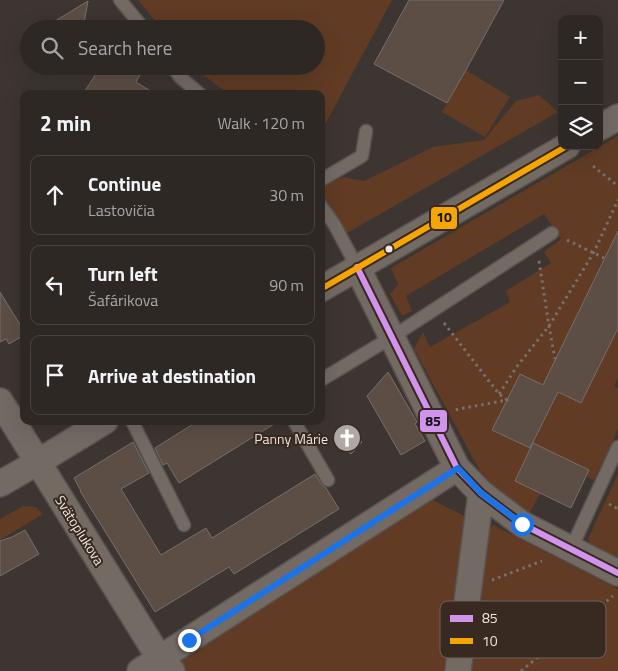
<!DOCTYPE html>
<meta charset="utf-8">
<style>
body{margin:0;font-family:"Titillium Web",sans-serif;background:#3a3432;color:#f1f3f6}
.controls{position:absolute;right:15px;top:15px;display:grid;overflow:hidden;border-radius:10px;box-shadow:0 5px 20px #0002}
.controls button{width:45px;height:45px;display:grid;place-items:center;padding:0;border:0;border-bottom:1px solid #494442;background:#2e2825;color:#f1f3f6;font:25px sans-serif}
.stop{position:absolute;width:15px;height:15px;margin:-11px;border:4px solid #1a73e8;border-radius:50%;background:#fff}
.stop.end{background:#1a73e8;border-color:#fff;box-shadow:0 1px 5px #0008}
.list{margin:0;padding:0;list-style:none}
h2{display:flex;justify-content:space-between;align-items:center;height:65px;margin:0;padding:0 20px;font-size:21px}
h2 small{font-size:16px;font-weight:400;color:#a7a6a7}
.list li{display:grid;grid-template-columns:32px 1fr auto;gap:15px;align-items:center;box-sizing:border-box;height:80px;margin:0 10px 10px;padding:0 10px;border:1px solid #494442;border-radius:10px}
.list b{display:block;font-size:19px;white-space:nowrap}
.list p{margin:0;font-size:16px;white-space:nowrap;color:#a7a6a7}
.list em{font-size:16px;font-style:normal;color:#a7a6a7}
.icon{flex:none;width:28px;height:28px;fill:none;stroke:currentColor;stroke-width:2;stroke-linecap:round;stroke-linejoin:round}
.map{position:relative;flex:none;width:618px;height:671px;overflow:hidden}
.search{position:absolute;background:#2e2825;box-shadow:0 5px 20px #0002;left:20px;top:20px;width:305px;height:55px;display:flex;align-items:center;gap:12px;box-sizing:border-box;padding:0 18px;border-radius:28px;color:#a7a6a7;font-size:19px}
.panel{position:absolute;background:#2e2825;box-shadow:0 5px 20px #0002;left:20px;top:90px;width:305px;height:335px;border-radius:10px}
.map>svg:first-child{display:block}
.green{fill:#613b24}
.building{fill:#5c4e45;stroke:#766f6b}
.lines{fill:none;stroke-linecap:round;stroke-linejoin:round}
.service-casing{stroke:#59524e;stroke-width:15}
.minor-casing{stroke:#59524e;stroke-width:28}
.path{stroke:#78706c;stroke-width:3;stroke-dasharray:2.5 4;stroke-linecap:butt}
.service{stroke:#736a64;stroke-width:12}
.minor{stroke:#736a64;stroke-width:25}
.bus-1-casing{stroke:#382921;stroke-width:10}
.bus-2-casing{stroke:#382921;stroke-width:10}
.bus-1{stroke:#d193ec;stroke-width:6}
.bus-2{stroke:#f7a600;stroke-width:6}
.route{stroke:#1a73e8;stroke-width:6}
.bus-dot{fill:#f0e6e0;stroke:#382921;stroke-width:2}
.labels{text-anchor:middle;dominant-baseline:central;stroke-width:4;stroke-linejoin:round;paint-order:stroke}
.poi-label{font-size:14px;fill:#f0e6e0;stroke:#382921;text-anchor:end}
.street-label{font-size:14px;fill:#f0e6e0;stroke:#382921}
.key{fill:#382921;stroke:#6f625a;stroke-width:1}
.key-label{font-size:14px;fill:#f0e6e0}
.line-badge{stroke:#382921;stroke-width:2}
.pale-badge-label{font-size:14px;text-anchor:middle;font-weight:bold;fill:#111}
</style>
<div class="map">
<svg width="618" height="671" viewBox="0 0 618 671">
<rect width="100%" height="100%" fill="#3d3531"/>
<path class="green" d="M138 0H392L321 132V94H229L199 72 194 66H316V29H162Z
M466 70 510 97 485 137 442 112Z
M539 95 558 112 347 233 321 195V187L343 177 364 181 433 147 484 140 516 101Z
M618 136V378L614 386 618 388V430L594 480 557 462 528 516 518 513 480 471 414 349 423 332 430 347 510 302 506 291 551 263 544 252 561 239 544 214 406 296 412 311 402 316 390 294 398 284 391 268Z
M618 474V566L597 556 588 539Z
M424 496 471 519 458 671H172L189 639Z
M23 506 36 507 43 514 0 540V519Z
M493 525 618 589V671H467L484 535Z"/>
<path class="building" d="M409 0H504L466 70 447 103 374 64Z
M88 1 83 29H42Z
M101 66H145L136 82 155 94H83Z
M618 231V328L581 403 558 392 530 448 492 430 520 374 543 385Z
M0 292 24 331V335L9 344 6 339 0 342Z
M388 372 417 422 415 424 425 441 401 455 367 396Z
M198 421H279L179 483 167 463 163 465 155 448Z
M349 430 362 442 351 454 338 443Z
M133 442 149 473 121 489 161 555 206 528 212 538 315 474 321 484 326 488 339 509 234 574 229 567 155 612 80 491H81L74 478Z
M533 443 589 470 571 508 515 481Z
M25 530 39 554 0 576V541L12 537Z"/>
<g class="lines">
<g class="service-casing">
<path id="service" d="M120 0 144 29
M172 66 180 77 200 94
M321 180 362 156 366 131
M321 206 334 224 357 267
M321 380 392 337 552 233
M132 421 184 525
M294 421 328 480
M571 549 618 447"/>
</g>
<g class="minor-casing">
<path id="minor" d="M599 128 618 117
M357 267 457 468 481 493 522 524 618 573
M321 289 567 146
M0 401 160 659 172 671
M0 484 38 462 105 421
M140 671 457 468
M458 671 481 493"/>
</g>
<path class="path" d="M593 166 618 186
M567 240 604 258
M539 261 549 326 555 359
M444 323 499 394 507 400 454 410
M499 394 518 365 549 326 594 252 618 200
M609 504 618 509
M492 580 542 561
M521 671 613 596"/>
<use href="#service" class="service"/>
<use href="#minor" class="minor"/>
<g class="bus-1-casing">
<path id="bus-1" d="M357 267 457 468 481 493 522 524 618 573"/>
</g>
<g class="bus-2-casing">
<path id="bus-2" d="M321 289 567 146"/>
</g>
<use href="#bus-1" class="bus-1"/>
<use href="#bus-2" class="bus-2"/>
</g>
<g class="lines">
<path class="route" d="M189 640 458 468 481 493 522 524"/>
</g>
<defs>
<g id="church-disc" transform="scale(1.4375)"><circle r="9.5" fill="#b1a8a3" stroke="#382921"/><path d="M-1.2-6h2.4v3.5h3.3v2.4h-3.3V6h-2.4V-.1h-3.3v-2.4h3.3Z" fill="#fff"/></g>
</defs>
<g fill-rule="evenodd">
<use href="#church-disc" x="347" y="438"/>
</g>
<circle class="bus-dot" cx="389" cy="249" r="4.5"/>
<g class="labels">
<g class="poi-label">
<text x="328" y="438">Panny Márie</text>
</g>
<g class="street-label">
<text transform="translate(80 530) rotate(58)">Svätoplukova</text>
</g>
</g>
<rect x="440" y="601" width="166" height="57" rx="8" class="key"/>
<rect x="450" y="615" width="23" height="7" fill="#d193ec"/>
<rect x="450" y="638" width="23" height="6" fill="#f7a600"/>
<g class="key-label">
<text x="482" y="623">85</text>
<text x="482" y="646">10</text>
</g>
<g class="line-badge">
<rect x="430" y="206" width="28" height="24" rx="5" fill="#f7a600"/>
<rect x="419" y="409" width="29" height="24" rx="5" fill="#d193ec"/>
</g>
<g class="pale-badge-label">
<text x="444" y="222">10</text>
<text x="433" y="426">85</text>
</g>
</svg>
<div class="controls">
<button>+</button>
<button>−</button>
<button><svg class="icon" aria-label="layers" viewBox="0 0 24 24"><path d="M12 4l9 5-9 5-9-5zM3 14l9 5 9-5"/></svg></button>
</div>
<div class="stop" style="left:522px;top:524px"></div>
<div class="stop end" style="left:189px;top:640px"></div>
<div class="search"><svg class="icon" aria-label="search" viewBox="0 0 24 24"><circle cx="10" cy="10" r="6"/><path d="M15 15l6 6"/></svg>Search here</div>
<section class="panel">
<h2>2 min<small>Walk · 120 m</small></h2>
<ul class="list">
<li><svg class="icon" aria-label="ahead" viewBox="0 0 24 24"><path d="M12 20V5M6 11l6-6 6 6"/></svg><div><b>Continue</b><p>Lastovičia</p></div><em>30 m</em></li>
<li><svg class="icon" aria-label="left" viewBox="0 0 24 24"><path d="M17 20v-9H6M10 6l-5 5 5 5"/></svg><div><b>Turn left</b><p>Šafárikova</p></div><em>90 m</em></li>
<li><svg class="icon" aria-label="arrive" viewBox="0 0 24 24"><path d="M6 21V4h12l-3 4 3 4H6"/></svg><div><b>Arrive at destination</b></div></li>
</ul>
</section>
</div>
